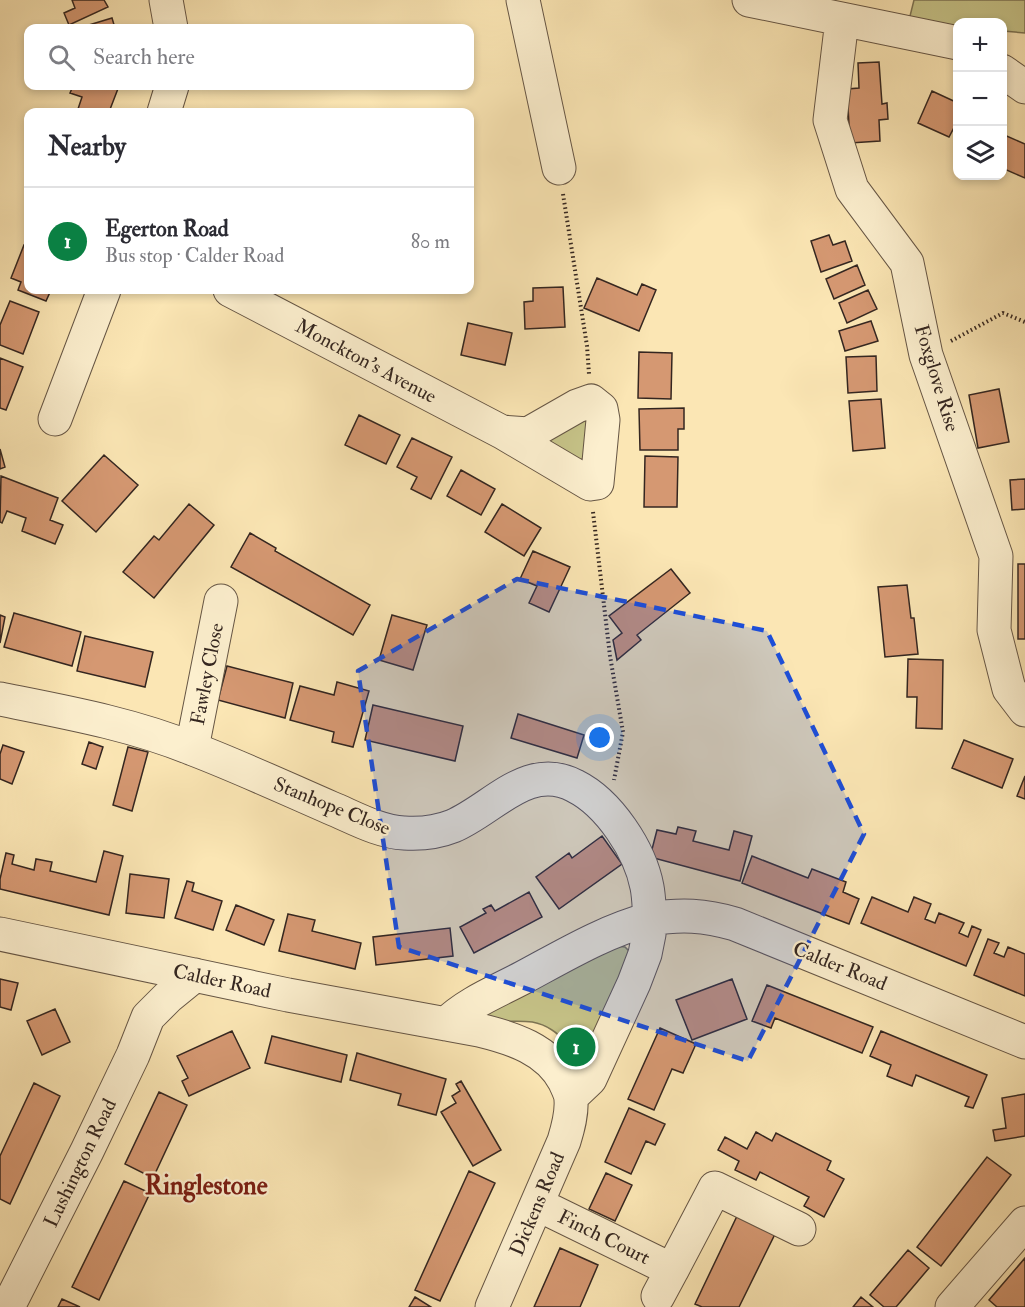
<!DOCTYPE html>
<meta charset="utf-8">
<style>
body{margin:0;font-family:"IM FELL Double Pica",serif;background:#f2f2f3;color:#2b2b33}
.controls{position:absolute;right:18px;top:18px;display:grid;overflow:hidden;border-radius:12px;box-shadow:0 3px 9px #0003}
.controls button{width:54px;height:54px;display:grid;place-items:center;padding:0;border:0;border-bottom:2px solid #e1e1e2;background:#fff;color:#2b2b33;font:30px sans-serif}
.you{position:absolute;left:600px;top:738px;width:21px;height:21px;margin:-15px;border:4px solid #fff;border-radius:50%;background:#1a73e8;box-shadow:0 0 0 9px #1a73e833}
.badge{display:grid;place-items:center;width:39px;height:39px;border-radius:50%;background:#0b8043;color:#fff;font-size:20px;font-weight:700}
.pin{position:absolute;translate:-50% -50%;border:3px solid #fff;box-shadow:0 2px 6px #0006}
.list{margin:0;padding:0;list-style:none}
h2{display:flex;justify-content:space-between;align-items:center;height:78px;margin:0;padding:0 24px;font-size:26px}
h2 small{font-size:20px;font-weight:400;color:#7c7c81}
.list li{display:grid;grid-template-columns:39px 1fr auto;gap:18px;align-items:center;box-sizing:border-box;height:108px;padding:0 24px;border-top:2px solid #e1e1e2}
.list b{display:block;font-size:22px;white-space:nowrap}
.list p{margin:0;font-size:20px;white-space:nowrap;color:#7c7c81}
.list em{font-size:20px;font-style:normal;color:#7c7c81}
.icon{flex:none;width:33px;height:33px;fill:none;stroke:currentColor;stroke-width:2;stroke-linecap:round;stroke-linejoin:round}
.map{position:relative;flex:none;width:1025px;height:1307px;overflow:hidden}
.search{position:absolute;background:#fff;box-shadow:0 3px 9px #0003;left:24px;top:24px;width:450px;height:66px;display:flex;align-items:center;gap:15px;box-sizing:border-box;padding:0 21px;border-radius:12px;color:#7c7c81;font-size:22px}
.panel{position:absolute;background:#fff;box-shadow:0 3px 9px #0003;left:24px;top:108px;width:450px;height:186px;border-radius:12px}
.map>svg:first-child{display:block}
.green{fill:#c6c388;stroke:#7d7454;stroke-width:1.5}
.building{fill:#d59872;stroke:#342620;stroke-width:1.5}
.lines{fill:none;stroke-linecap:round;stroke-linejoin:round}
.minor-casing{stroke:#665645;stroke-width:35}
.path{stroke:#342620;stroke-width:4;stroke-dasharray:1.5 3;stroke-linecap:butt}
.minor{stroke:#fcefce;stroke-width:33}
.marked{fill:#1d4ed8;fill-opacity:0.2;stroke:#1d4ed8;stroke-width:4.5;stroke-dasharray:12 8;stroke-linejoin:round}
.labels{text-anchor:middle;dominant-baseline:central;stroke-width:4.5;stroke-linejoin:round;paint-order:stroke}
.street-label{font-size:20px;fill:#342620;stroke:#fcefce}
.district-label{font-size:26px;font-weight:bold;fill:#7a1f14;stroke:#fcefce}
</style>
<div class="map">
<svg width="1025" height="1307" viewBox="0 0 1025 1307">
<rect width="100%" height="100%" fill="#fbe6b4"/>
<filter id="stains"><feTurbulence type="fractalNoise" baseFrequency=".00333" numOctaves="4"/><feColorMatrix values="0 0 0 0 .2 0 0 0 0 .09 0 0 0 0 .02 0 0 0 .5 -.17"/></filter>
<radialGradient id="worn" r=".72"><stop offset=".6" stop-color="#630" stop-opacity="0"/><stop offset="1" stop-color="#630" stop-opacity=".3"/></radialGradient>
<path class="green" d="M914 0H1025V33L1003 31 1002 22H958L957 26 909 20Z
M584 419 587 422 584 457 580 461 548 443 549 436Z
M616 946 625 947 631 953 584 1060C571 1052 565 1038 552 1030 529 1015 512 1025 487 1019L486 1013Z"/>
<path class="building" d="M72 0H104L108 7 69 25 64 13 75 8Z
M112 18 115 28H79Z
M879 62 882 104 887 103 888 119 879 120 880 141 850 143 847 89 859 88 858 63Z
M73 86H119L109 112H77L82 97 70 93Z
M932 91 958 103V120L949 137 918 123Z
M1002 134 1025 144V178L1002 168Z
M829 235 833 245 845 241 852 261 821 272 811 241Z
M24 245 28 246V290H51L46 301 18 290 21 282 11 278Z
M857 265 865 285 834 299 826 279Z
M597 278 637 295 642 284 656 290 639 331 584 308Z
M563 287 565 327 525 329 524 302 533 301V288Z
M868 290 877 309 847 323 839 303Z
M10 301 39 312 23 354 0 345V325Z
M871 321 878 341 845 351 839 331Z
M468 323 512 333 505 365 461 355Z
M639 352 672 353 671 399 638 398Z
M876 356 877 391 848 393 846 357Z
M0 358 23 367 6 410 0 408Z
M999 389 1009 442 978 448 969 395Z
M881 399 885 448 853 451 849 401Z
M684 408V429H678V450H640L639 409Z
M359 415 400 435 386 464 345 445Z
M412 438 452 457 431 499 411 489 417 477 397 467Z
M0 449 5 467 0 469Z
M104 455 138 485 96 532 62 501Z
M645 456 678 457 677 507H644Z
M461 470 495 489 481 515 447 496Z
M1 476 58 498 50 520 63 525 55 544 22 531 26 518 7 511 2 523 0 522Z
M1025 479V509L1012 510 1010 480Z
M189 504 214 525 154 598 123 572 154 536 159 540Z
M502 504 541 528 524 556 485 532Z
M250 533 276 548 275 551 370 605 353 635 231 567Z
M533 551 570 567 549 612 529 603 537 586 520 579Z
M1018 564H1025V639H1018Z
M671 569 690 593 637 635 641 640 617 660 613 640 622 633 609 616Z
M907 585 911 618H914L918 654 885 657 878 587Z
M14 613 81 632 72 666 4 647Z
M0 615 5 617 0 643Z
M392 615 427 625 413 670 379 660Z
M85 636 153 652 145 687 77 671Z
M908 659 943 660 942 729 916 728 917 697H907Z
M227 666 293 683 285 718 218 700Z
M337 682 369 691 353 747 332 742 334 732 290 720 300 686 334 695Z
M373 705 463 726 455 761 365 740Z
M518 714 584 735 577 758 511 738Z
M964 740 1013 759 1002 788 952 768Z
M89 742 103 747 96 769 82 764Z
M3 745 24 752 12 784 0 779V754Z
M128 747 148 752 132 811 113 805Z
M1025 776V799L1017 796Z
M678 827 696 831 693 841 729 850 734 831 752 836 740 881 650 857 657 830 676 834Z
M602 836 622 864 559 909 536 877 569 853 572 858Z
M104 851 123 856 109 915 0 889V879L6 853 14 855 12 864 34 870 36 859 52 862 50 871 96 882Z
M752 856 808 878 812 869 846 882 843 892 859 899 849 924 742 883Z
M130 874 169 879 164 918 126 913Z
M187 881 194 883 192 891 222 901 213 930 175 918Z
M529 892 542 917 474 953 460 927 486 913 483 909 491 905 495 911Z
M872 897 908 912 914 897 931 904 925 919 935 923 939 913 964 923 959 933 968 937 972 926 981 930 966 966 861 923Z
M236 905 274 920 264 945 226 930Z
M288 914 315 920 312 931 361 943 355 969 279 951Z
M450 928 453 956 376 965 373 937Z
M988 939 999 943 994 953 1004 957 1008 947 1025 954V996L974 975Z
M0 979 18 983 11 1010 0 1007Z
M732 979 747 1019 692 1040 676 1000Z
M767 985 873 1027 862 1053 775 1018 771 1028 752 1021Z
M55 1009 70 1042 42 1055 27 1021Z
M660 1028 696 1044 683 1073 672 1069 654 1110 628 1099Z
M232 1031 250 1068 189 1096 182 1081 188 1078 177 1056Z
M881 1031 987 1075 973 1108 965 1106 969 1097 916 1075 912 1086 887 1076 891 1065 870 1056Z
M272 1036 347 1055 341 1082 265 1063Z
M357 1053 446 1079 436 1115 398 1105 401 1094 350 1080Z
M461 1081 501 1150 473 1166 441 1112 456 1103 452 1096 460 1091 456 1084Z
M34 1083 60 1096 10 1204 0 1199V1156Z
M159 1092 187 1105 153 1178 125 1164Z
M1025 1094V1136L995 1141 993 1130 1006 1128 1002 1098Z
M629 1108 665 1124 655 1145 646 1141 631 1174 605 1162Z
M756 1132 772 1141 776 1133 831 1161 827 1170 844 1179 824 1217 804 1206 809 1197 760 1172 756 1180 735 1170 739 1161 718 1150 725 1137 747 1149Z
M987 1157 1011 1175 941 1266 917 1247Z
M469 1171 495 1183 440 1301 415 1290Z
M606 1173 632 1185 615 1221 589 1209Z
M124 1181 150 1193 99 1300 72 1287Z
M738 1214 776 1232 739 1307H702L695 1304Z
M560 1248 598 1265 580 1307H534Z
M908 1250 929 1268 896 1307H884L870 1295Z
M1025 1258V1307H997L989 1300Z
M415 1297 431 1307H409Z
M861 1297 873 1307H853Z
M62 1299 80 1307H58Z"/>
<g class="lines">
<g class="minor-casing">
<path id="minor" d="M166 0 171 28
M523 0 559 168
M749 0 958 43
M842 20 830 120 852 189 907 263 926 355 996 556 994 630 1009 689 1025 710
M1002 71 1025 87
M164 112 172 86
M230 290 502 432 590 484 597 483 603 420 601 409 591 401 577 406 528 434 502 432
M55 419 104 290
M0 699C65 712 132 724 193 749 240 767 285 788 331 808 353 817 379 832 404 833 419 834 438 832 453 826 493 809 528 761 575 786 609 803 640 850 647 887 649 897 649 908 650 919 681 914 704 915 735 924L1025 1042
M192 748 221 601
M0 934 288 995 479 1030C512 1038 548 1049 565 1082 567 1087 571 1094 571 1100 572 1114 568 1128 564 1141L492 1307
M446 1024C467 1003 498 991 524 977 565 955 605 931 650 919L649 934 645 954 634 983 590 1079 571 1097
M537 1204 672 1270 658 1296
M672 1270 715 1188 799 1229
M8 1307 87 1151 133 1055 148 1017 168 997 195 975
M952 1307 1025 1223"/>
</g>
<path class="path" d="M563 194 587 346 589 374
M951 341 1003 313 1025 322
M593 512 610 656 623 732 614 780"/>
<use href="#minor" class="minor"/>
</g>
<path class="marked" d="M517 579 767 631 864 834 748 1061 399 947 358 671Z"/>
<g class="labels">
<g class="street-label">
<text transform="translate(366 361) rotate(28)">Monckton's Avenue</text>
<text transform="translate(937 378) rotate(73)">Foxglove Rise</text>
<text transform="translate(207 674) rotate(-79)">Fawley Close</text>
<text transform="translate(332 806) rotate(22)">Stanhope Close</text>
<text transform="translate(840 966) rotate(22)">Calder Road</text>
<text transform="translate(222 981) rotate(12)">Calder Road</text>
<text transform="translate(80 1163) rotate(-64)">Lushington Road</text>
<text transform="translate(537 1204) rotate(-67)">Dickens Road</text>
<text transform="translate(604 1237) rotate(26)">Finch Court</text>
</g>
<g class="district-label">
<text x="206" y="1186">Ringlestone</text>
</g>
</g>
<rect width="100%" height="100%" filter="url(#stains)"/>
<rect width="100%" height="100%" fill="url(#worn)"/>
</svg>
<div class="controls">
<button>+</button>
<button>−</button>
<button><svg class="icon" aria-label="layers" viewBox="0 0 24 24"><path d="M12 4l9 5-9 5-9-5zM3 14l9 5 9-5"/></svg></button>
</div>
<div class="you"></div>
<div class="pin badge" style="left:576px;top:1047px">1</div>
<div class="search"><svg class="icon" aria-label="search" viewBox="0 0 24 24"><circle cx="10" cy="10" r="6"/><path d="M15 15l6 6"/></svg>Search here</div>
<section class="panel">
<h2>Nearby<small></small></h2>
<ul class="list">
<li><span class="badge">1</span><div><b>Egerton Road</b><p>Bus stop · Calder Road</p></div><em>80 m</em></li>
</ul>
</section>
</div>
